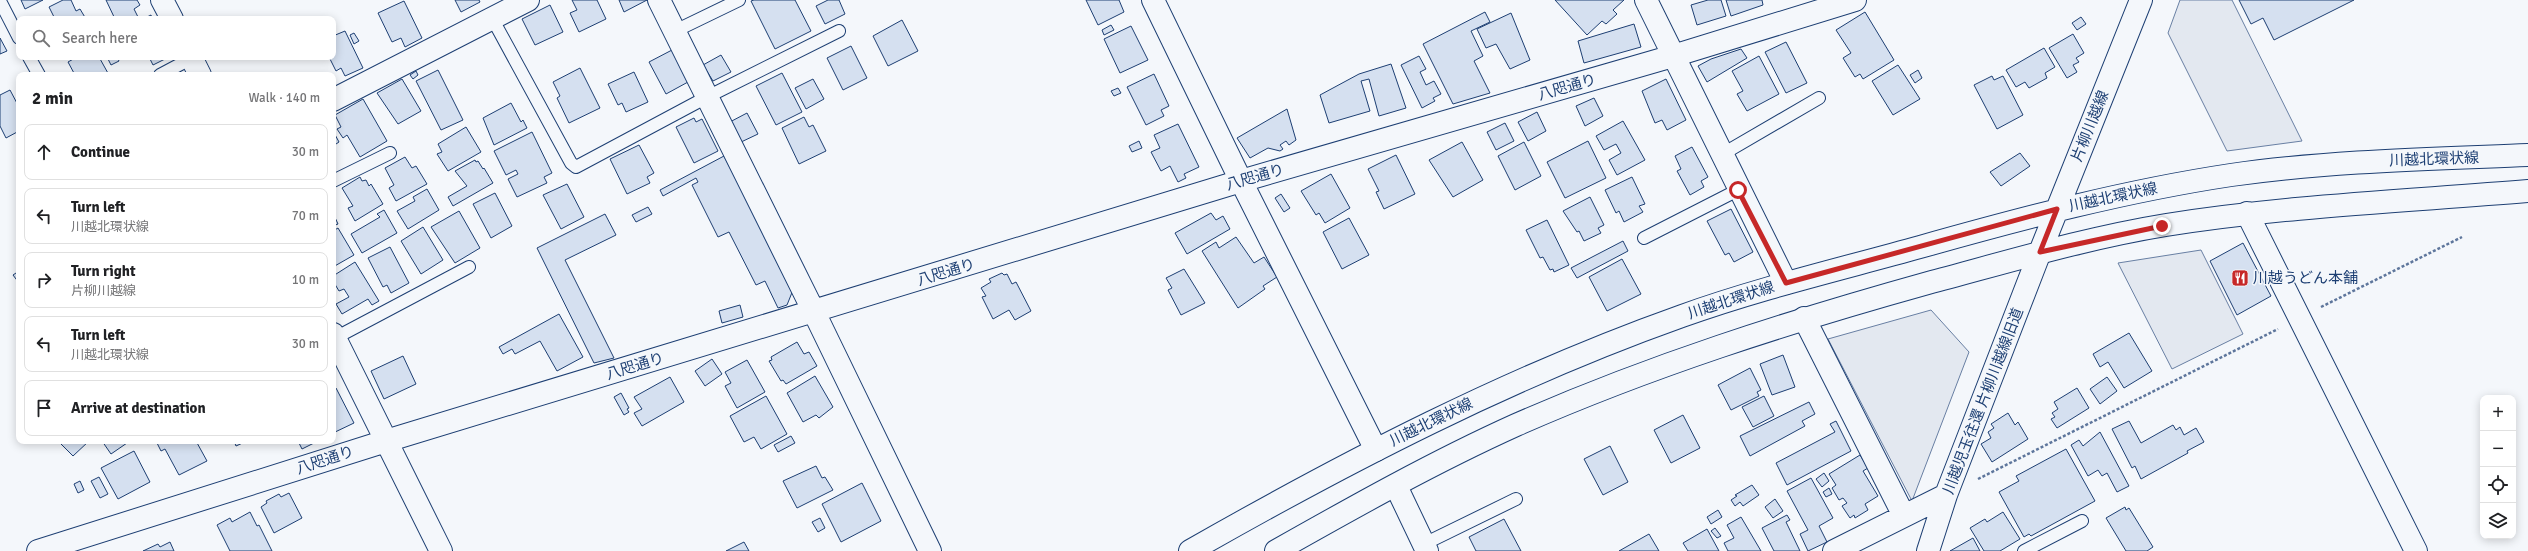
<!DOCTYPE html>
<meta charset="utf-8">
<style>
body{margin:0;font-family:Signika,"Noto Sans JP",sans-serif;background:#f2f2f2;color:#202124}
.controls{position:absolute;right:12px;bottom:12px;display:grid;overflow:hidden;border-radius:8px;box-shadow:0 2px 10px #0003}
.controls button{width:36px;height:36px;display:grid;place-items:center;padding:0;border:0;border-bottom:1px solid #e0e0e0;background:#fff;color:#202124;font:20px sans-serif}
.stop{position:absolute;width:12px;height:12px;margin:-9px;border:3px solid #c62828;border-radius:50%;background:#fff}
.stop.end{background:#c62828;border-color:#fff;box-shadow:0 1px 4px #0008}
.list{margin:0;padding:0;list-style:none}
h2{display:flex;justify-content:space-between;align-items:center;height:52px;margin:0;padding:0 16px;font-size:17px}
h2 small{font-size:13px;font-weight:400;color:#757577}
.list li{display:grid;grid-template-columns:26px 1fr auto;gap:12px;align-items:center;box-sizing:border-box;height:56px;margin:0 8px 8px;padding:0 8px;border:1px solid #e0e0e0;border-radius:8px}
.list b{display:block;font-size:15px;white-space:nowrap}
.list p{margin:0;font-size:13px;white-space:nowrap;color:#757577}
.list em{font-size:13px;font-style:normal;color:#757577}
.icon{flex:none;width:22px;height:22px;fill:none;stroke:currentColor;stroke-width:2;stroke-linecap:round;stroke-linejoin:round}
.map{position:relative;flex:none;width:2528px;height:551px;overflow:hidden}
.search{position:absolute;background:#fff;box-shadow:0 2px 10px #0003;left:16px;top:16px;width:320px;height:44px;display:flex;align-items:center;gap:10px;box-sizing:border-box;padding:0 14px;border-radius:8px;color:#757577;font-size:15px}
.panel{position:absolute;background:#fff;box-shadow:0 2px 10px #0003;left:16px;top:72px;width:320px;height:372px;border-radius:8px}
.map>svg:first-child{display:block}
.parking{fill:#e3e8f0;stroke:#687fa3}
.building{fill:#d5e0f0;stroke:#1d3f73}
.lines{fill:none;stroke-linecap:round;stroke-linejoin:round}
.lane-casing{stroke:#1d3f73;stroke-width:14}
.street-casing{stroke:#1d3f73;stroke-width:24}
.secondary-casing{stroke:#1d3f73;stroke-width:24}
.path{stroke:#5e769c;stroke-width:2.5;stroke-dasharray:3 2;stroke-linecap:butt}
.lane{stroke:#f4f7fb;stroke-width:12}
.street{stroke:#f4f7fb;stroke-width:22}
.secondary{stroke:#f4f7fb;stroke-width:22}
.route{stroke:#c62828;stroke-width:5}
.labels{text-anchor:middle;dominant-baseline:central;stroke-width:3;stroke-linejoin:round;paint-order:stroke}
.street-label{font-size:15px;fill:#1d3f73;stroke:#f4f7fb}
.poi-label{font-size:15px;fill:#1d3f73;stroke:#f4f7fb;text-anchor:start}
</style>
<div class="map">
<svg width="2528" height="551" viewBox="0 0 2528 551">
<rect width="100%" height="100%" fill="#f4f7fb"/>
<path class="parking" d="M2180 0H2232L2302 141 2227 151 2168 33Z
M2201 250 2243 334 2172 369 2118 263Z
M1931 310 1969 352 1912 501 1828 339Z"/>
<path class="building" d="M21 0H43L25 9Z
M63 0H71L76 11 80 9 86 19H55L49 7Z
M106 0H137L140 5 134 9 138 17 115 19Z
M455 0H479L480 2 461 12Z
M572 0H597L606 19 579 32 570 13 577 10Z
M619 0H647L624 12Z
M754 0H795L811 31 775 49 751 1Z
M828 0H839L845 14 825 24 816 6Z
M1086 0H1119L1124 12 1098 25Z
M1555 0H1624L1613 10 1617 14 1606 24 1602 21 1587 35Z
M1708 0H1721L1726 16 1697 25 1691 5Z
M1726 0H1762L1763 5 1731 16Z
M2239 0H2354L2274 40 2263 18 2251 24Z
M404 1 422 38 405 47 401 38 392 42 378 13Z
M550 5 563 32 535 45 522 19Z
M1485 12 1490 22 1471 31 1483 56 1474 61 1490 93 1453 104 1423 44Z
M1865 12 1894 60 1863 79 1860 74 1855 77 1843 58 1851 53 1836 30Z
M1511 13 1530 60 1510 69 1496 44 1486 48 1477 29Z
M151 15 152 19H143Z
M2081 17 2086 24 2077 30 2072 23Z
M902 20 918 51 888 66 873 36Z
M1634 24 1641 47 1584 63 1578 41Z
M1111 25 1114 30 1104 35 1102 30Z
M1131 26 1148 60 1120 73 1104 39Z
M345 31 363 68 345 76 341 68 336 71 329 57H333V36Z
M354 33 359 41 354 44 350 35Z
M2073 34 2084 53 2076 58 2079 62 2073 65 2077 72 2067 78 2049 48Z
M0 38 7 51 0 54Z
M1786 42 1807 83 1786 93 1765 52Z
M851 46 867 78 843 90 827 58Z
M2044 48 2055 67 2045 73 2047 78 2029 88 2025 82 2016 87 2006 70Z
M1741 49 1747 58 1707 82 1698 66 1711 59Z
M672 50 688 82 666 94 649 62Z
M721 55 731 72 713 81 703 65Z
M1419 56 1426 69 1420 72 1426 85 1434 81 1441 94 1433 98 1435 101 1422 108 1401 65Z
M1759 56 1779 94 1747 111 1737 94 1743 91 1732 71Z
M77 57H99L109 75H75L68 62Z
M107 57H117L119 61 111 65Z
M149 57H166L167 58 153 65Z
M1391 64 1406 108 1379 116 1369 79 1361 81 1370 111 1329 123 1320 95 1359 74Z
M1898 65 1920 99 1893 115 1872 81Z
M580 68 600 108 569 123 557 98 560 96 553 82Z
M438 70 463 120 441 130 416 81Z
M1918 70 1922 78 1915 83 1910 75Z
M416 71 418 75 413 79 410 75Z
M634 72 648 102 626 112 622 103 618 105 608 84Z
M782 73 802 112 776 125 756 86Z
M1154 74 1169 106 1161 110 1164 116 1146 125 1127 87Z
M1992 76 1994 80 2003 76 2023 115 1997 129 1974 85Z
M402 79 421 111 398 124 377 93Z
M813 79 824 99 806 109 795 88Z
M1666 79 1686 120 1667 130 1662 120 1655 123 1642 91Z
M1118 88 1121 93 1114 96 1111 91Z
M10 90 19 107V131L6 138 0 126V95Z
M1594 98 1603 116 1585 126 1576 106Z
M363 99 387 141 360 157 347 135 343 138 337 129 341 127 335 115Z
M511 103 521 122 523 120 527 128 494 145 483 118Z
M1287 109 1296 140 1289 145 1286 141 1280 145 1283 149 1280 151 1268 148 1250 158 1237 138Z
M1537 112 1546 131 1528 141 1518 122Z
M747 113 758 134 739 143 728 123Z
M804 117 809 127 813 125 826 151 799 164 782 128Z
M694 118 696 122 702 119 718 151 694 163 676 127Z
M1623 121 1645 160 1617 175 1609 160 1621 153 1616 144 1604 150 1596 136Z
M1505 123 1514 141 1496 150 1487 132Z
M1178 124 1199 167 1184 174 1186 178 1178 182 1170 166 1161 171 1151 152 1160 148 1154 135Z
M466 127 481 152 448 171 437 154 442 152 438 144Z
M333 131 339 142 333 146Z
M532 132 552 173 544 177 547 183 517 197 508 179 518 174 516 170 506 175 494 151Z
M1139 141 1142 148 1132 152 1129 146Z
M1588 141 1606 178 1565 198 1547 162Z
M1462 142 1483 180 1453 197 1429 160Z
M1524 142 1541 176 1515 190 1498 156Z
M639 145 654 173 647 177 650 183 627 194 610 159Z
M1692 147 1708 177 1701 181 1704 187 1690 195 1677 171 1681 169 1675 156Z
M2020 153 2030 166 2001 186 1990 172Z
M1396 155 1415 194 1384 209 1376 192 1379 191 1368 169Z
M724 156 793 290 787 305 778 308 765 281 756 285 729 232 718 237 692 185 698 182 696 178 663 196 660 190Z
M405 157 412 168 416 166 427 184 396 201 389 188 394 185 385 168Z
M475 160 476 162 478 161 483 169 484 168 493 183 453 206 448 197 467 186 455 171Z
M1331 174 1350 208 1325 223 1319 213 1316 215 1301 191Z
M360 177 362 181 366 180 369 186 371 184 383 204 355 221 348 208 353 206 342 188Z
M1632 177 1645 204 1639 206 1643 212 1624 222 1619 211 1616 213 1605 190Z
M567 184 584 217 561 229 543 195Z
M427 189 439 210 408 229 397 211 415 201 413 197Z
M495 193 512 226 491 238 473 204Z
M1281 194 1290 208 1284 212 1275 198Z
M1590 197 1604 225 1598 228 1601 233 1584 241 1579 231 1577 232 1563 211Z
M648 207 652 214 636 222 632 215Z
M1731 209 1753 252 1734 262 1729 253 1725 255 1707 221Z
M384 210 397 233 362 253 351 234 380 217 377 214Z
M459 211 480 248 455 263 431 227Z
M333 213 338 224 333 226Z
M1211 213 1216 220 1223 216 1230 229 1187 254 1175 233Z
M605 214 616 235 565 260 614 358 594 363 537 248Z
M1349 218 1369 255 1342 269 1323 232Z
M1547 220 1569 265 1554 272 1553 269 1550 270 1543 257 1540 258 1526 230Z
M423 227 443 260 421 274 401 241Z
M338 228 354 255 333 267V231Z
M1236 237 1254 263 1264 257 1277 277 1263 286 1265 289 1238 308 1202 251 1216 242 1219 248Z
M1623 241 1628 251 1577 278 1571 268Z
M2243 243 2271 296 2237 315 2210 261Z
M390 247 409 283 391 293 387 285 383 287 368 258Z
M1622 259 1641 294 1607 311 1589 277Z
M355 262 379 301 372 305 368 299 342 314 336 304 349 297 344 289 339 291 333 281V276Z
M1184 269 1205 303 1181 315 1168 290 1172 288 1166 278Z
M19 271V283L13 275Z
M1002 273 1004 275 1007 274 1012 284 1016 282 1031 311 1015 320 1009 310 993 319 982 297 986 296 981 288 991 282 989 279Z
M740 305 743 317 722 323 719 311Z
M559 314 583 357 557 371 540 341 515 354 512 349 503 354 499 347Z
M2129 333 2152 371 2124 388 2108 362 2100 367 2093 354Z
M797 342 804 354 809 352 817 366 786 384 783 380 781 381 769 361 772 360 771 357Z
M1783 355 1795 387 1772 395 1760 364Z
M403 356 416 384 384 399 371 371Z
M712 359 722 374 705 386 695 371Z
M747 360 765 392 737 408 725 386 731 383 725 372Z
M1750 368 1761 390 1757 392 1759 396 1731 410 1718 385Z
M815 376 833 407 819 418 816 415 803 422 787 393Z
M670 377 684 402 642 426 634 413 642 409 634 397Z
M2107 377 2117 391 2100 404 2090 389Z
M336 388 354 423 333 433V389Z
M2077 388 2089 408 2057 428 2051 419 2055 417 2052 413 2058 409 2054 402Z
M621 393 629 408 627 409 629 412 624 415 614 397Z
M766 396 787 434 761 449 754 437 744 442 730 416Z
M1764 396 1774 416 1753 427 1742 407Z
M1809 402 1815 414 1802 421 1805 426 1750 456 1740 436Z
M2008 413 2015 425 2018 422 2028 439 1992 462 1981 444 1991 438 1988 432 1994 428 1991 424Z
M1683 415 1700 448 1671 463 1654 430Z
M1836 421 1851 451 1787 485 1776 463 1835 432 1830 424Z
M2129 421 2141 443 2173 425 2176 430 2180 427 2184 435 2196 428 2204 442 2187 451 2188 453 2141 479 2135 466 2132 468 2112 429Z
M2100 432 2129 486 2117 492 2107 473 2102 476 2098 470 2088 476 2071 445 2079 440 2083 446Z
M791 436 795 443 778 452 774 445Z
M58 441H89L73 456Z
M102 441H125L127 443 111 454Z
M156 441H196L207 461 179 475 165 449 161 451Z
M234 441H247L236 446Z
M298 441H318L302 449Z
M1610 446 1628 482 1603 495 1584 459Z
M2066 449 2095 501 2031 536 2029 534 2024 537 1999 492 2019 481 2016 476Z
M134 451 150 482 118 499 101 468Z
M1860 455 1868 468 1863 471 1878 496 1865 504 1868 510 1855 518 1854 515 1850 518 1842 506 1847 503 1843 498 1839 500 1832 488 1836 485 1829 474Z
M816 466 822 478 825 477 833 490 797 508 783 481Z
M1824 473 1829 481 1822 487 1816 479Z
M99 477 108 494 100 498 91 481Z
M1811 478 1833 518 1819 526 1827 542 1808 551 1800 534 1808 530 1787 491Z
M80 481 84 490 78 493 74 484Z
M862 483 881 521 841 542 822 504Z
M1752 485 1759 495 1743 506 1740 502 1735 506 1731 500 1737 496 1735 495Z
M1829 488 1832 494 1826 497 1823 492Z
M289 493 302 518 274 533 261 507 267 503 266 501 279 494 281 497Z
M1775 499 1783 511 1773 518 1765 507Z
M2125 507 2126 510 2129 508 2153 547 2147 551H2126L2106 518Z
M1718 510 1722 517 1711 524 1707 517Z
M250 512 257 526 259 525 272 551H230L217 525 230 518 232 522Z
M2003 512 2020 539 2000 551H1984L1970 528 1985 519 1987 522Z
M1787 515 1790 520 1786 522 1800 551H1774L1762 528Z
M1741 517 1761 551H1728L1724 543 1734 538 1727 525Z
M820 518 825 528 818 532 812 522Z
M1504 519 1521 551H1476L1469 537Z
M1715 528 1721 536 1717 538 1711 531Z
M1707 529 1719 551H1688L1683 543Z
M1649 534 1659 551H1619Z
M1973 538 1980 551H1950Z
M170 542 174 551H143L158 544 160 547Z
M744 542 749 551H726Z"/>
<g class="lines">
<g class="lane-casing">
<path id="lane" d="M0 1 19 38
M492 18 571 163 576 167 707 97 839 31
M675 31 739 0
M29 57 39 75
M160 75 192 58
M1721 155 1819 98
M333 181 390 153
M1644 238 1738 190
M335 338 469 267
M1424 544 1516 499
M2024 551 2082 521"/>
</g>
<g class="street-casing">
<path id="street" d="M162 0 172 19
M659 0 814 312 930 551
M1153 0 1241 181 1376 450
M1646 0 1786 283
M191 57 200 75
M333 100 528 0
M2247 213 2416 551
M1804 318 1904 516
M333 334 441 551
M1396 486 1427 551
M38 551 386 441 1241 181 1673 56 1855 0
M1834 551 1946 495
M1928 551 1946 495 2040 252"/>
</g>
<g class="secondary-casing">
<path id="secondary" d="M2040 252 2141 0
M1190 551C1348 461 1510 377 1682 316 1760 288 1841 269 1920 247 2023 218 2125 191 2231 175 2329 161 2429 159 2528 155
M1276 551C1354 507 1434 462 1516 425 1650 366 1788 322 1928 283 2007 262 2086 238 2166 225 2286 206 2407 201 2528 191"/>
</g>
<path class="path" d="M2321 307 2462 237
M1978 479 2278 329"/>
<use href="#lane" class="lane"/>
<use href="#street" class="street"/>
<use href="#secondary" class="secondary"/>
</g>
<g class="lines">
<path class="route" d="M1738 190 1786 283 2057 209 2040 252 2162 226"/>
</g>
<defs>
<g id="restaurant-square" transform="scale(0.9)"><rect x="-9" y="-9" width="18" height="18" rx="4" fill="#c62828" stroke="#f4f7fb"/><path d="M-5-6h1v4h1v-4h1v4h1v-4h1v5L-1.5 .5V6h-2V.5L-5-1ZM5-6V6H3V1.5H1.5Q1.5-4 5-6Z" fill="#fff"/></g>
</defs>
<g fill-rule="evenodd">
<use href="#restaurant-square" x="2240" y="278"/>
</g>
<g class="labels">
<g class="street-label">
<text transform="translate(1567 87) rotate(-16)">八咫通り</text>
<text transform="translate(2090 126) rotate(-68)">片柳川越線</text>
<text transform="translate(2434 159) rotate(-2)">川越北環状線</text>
<text transform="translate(1255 177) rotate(-16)">八咫通り</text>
<text transform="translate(2113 197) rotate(-12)">川越北環状線</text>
<text transform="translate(946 272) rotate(-17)">八咫通り</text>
<text transform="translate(1731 300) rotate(-18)">川越北環状線</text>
<text transform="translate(635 366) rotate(-17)">八咫通り</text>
<text transform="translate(1983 401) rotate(-69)">川越児玉往還 片柳川越線旧道</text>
<text transform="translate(1431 422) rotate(-26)">川越北環状線</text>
<text transform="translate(325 460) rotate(-18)">八咫通り</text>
</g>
<g class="poi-label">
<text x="2253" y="278">川越うどん本舗</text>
</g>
</g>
</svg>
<div class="controls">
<button>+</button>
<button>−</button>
<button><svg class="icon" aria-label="locate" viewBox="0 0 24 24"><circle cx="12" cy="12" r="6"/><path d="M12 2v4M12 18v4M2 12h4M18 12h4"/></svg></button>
<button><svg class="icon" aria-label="layers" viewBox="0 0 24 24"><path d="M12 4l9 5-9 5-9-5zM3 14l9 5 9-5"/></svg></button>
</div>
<div class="stop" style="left:1738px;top:190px"></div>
<div class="stop end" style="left:2162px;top:226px"></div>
<div class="search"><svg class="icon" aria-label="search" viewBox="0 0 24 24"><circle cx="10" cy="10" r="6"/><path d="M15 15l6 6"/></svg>Search here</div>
<section class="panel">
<h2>2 min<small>Walk · 140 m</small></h2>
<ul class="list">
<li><svg class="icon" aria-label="ahead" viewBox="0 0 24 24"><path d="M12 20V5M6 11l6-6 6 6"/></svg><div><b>Continue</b></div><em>30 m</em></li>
<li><svg class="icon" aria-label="left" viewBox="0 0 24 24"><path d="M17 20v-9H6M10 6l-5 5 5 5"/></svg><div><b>Turn left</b><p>川越北環状線</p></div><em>70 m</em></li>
<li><svg class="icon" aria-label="right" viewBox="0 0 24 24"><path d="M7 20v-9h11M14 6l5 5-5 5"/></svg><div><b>Turn right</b><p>片柳川越線</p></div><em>10 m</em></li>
<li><svg class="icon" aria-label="left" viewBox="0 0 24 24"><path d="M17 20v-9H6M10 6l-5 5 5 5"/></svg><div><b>Turn left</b><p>川越北環状線</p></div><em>30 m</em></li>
<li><svg class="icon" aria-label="arrive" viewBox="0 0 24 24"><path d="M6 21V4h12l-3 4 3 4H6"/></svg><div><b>Arrive at destination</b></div></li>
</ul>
</section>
</div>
